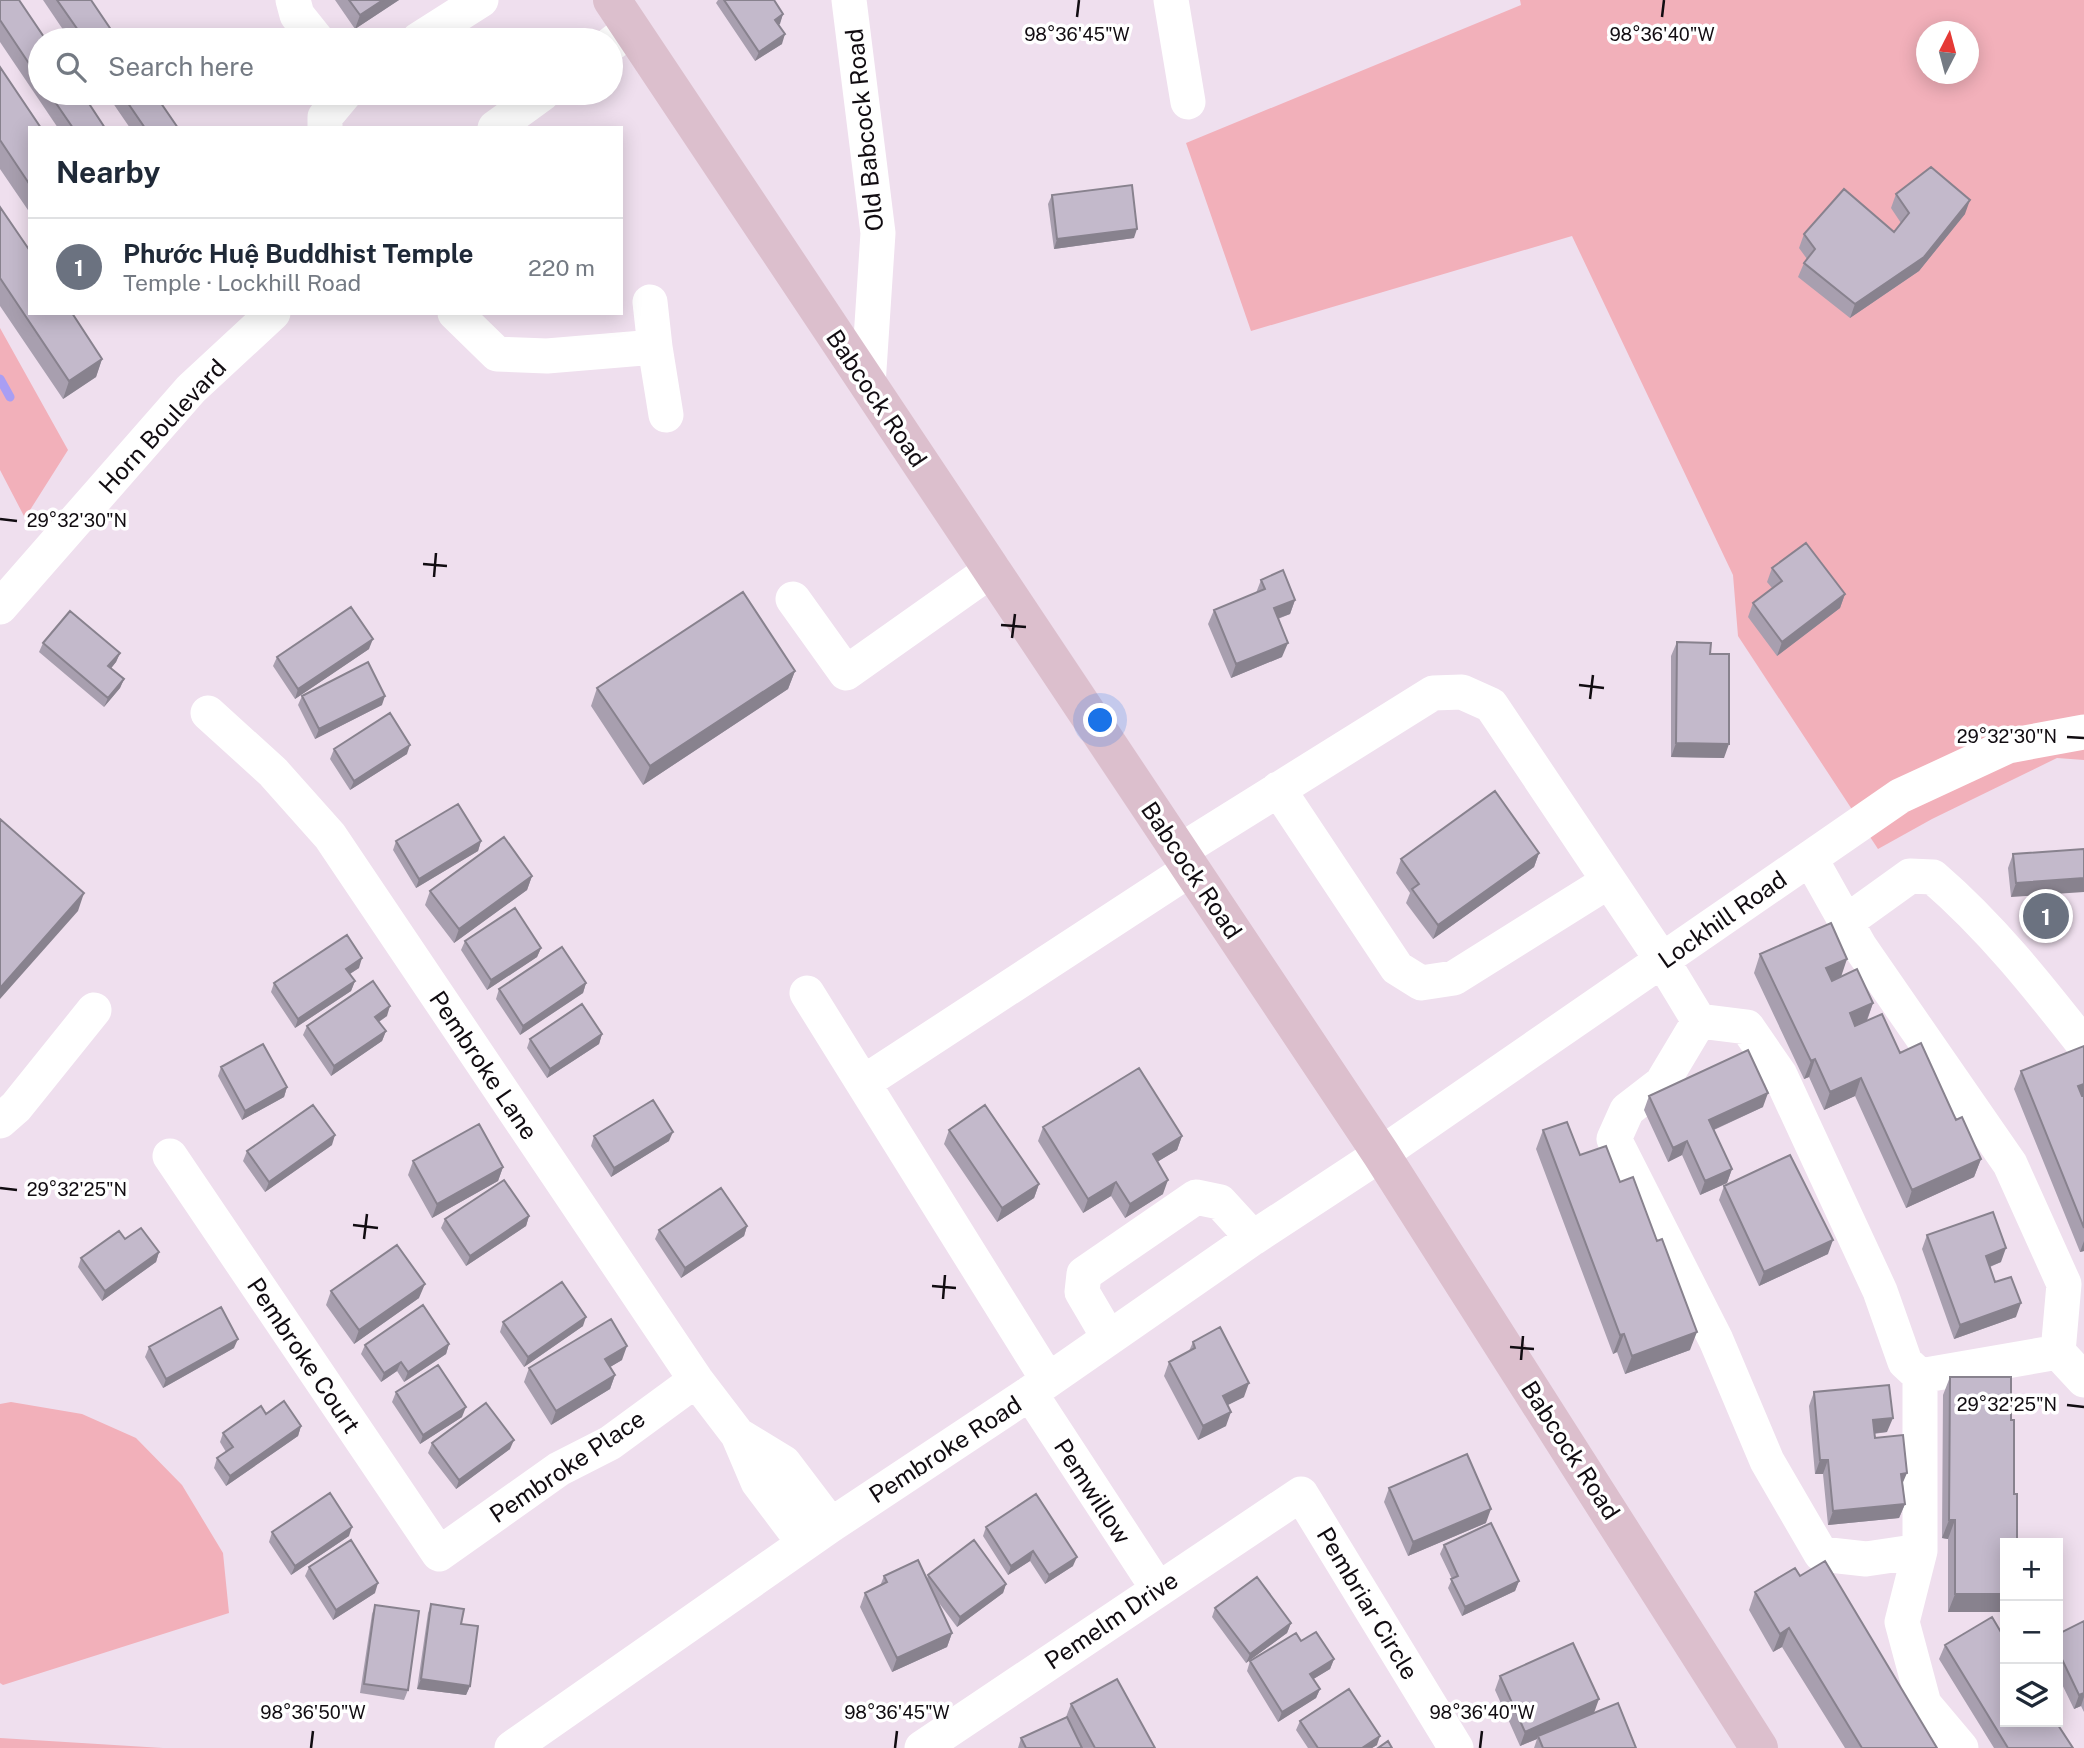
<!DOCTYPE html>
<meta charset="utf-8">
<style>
body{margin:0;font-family:"Public Sans",sans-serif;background:#f2f2f3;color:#1f2937}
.controls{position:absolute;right:21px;bottom:21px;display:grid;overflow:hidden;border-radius:0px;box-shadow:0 4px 18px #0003}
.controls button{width:63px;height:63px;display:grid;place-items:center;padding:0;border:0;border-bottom:2px solid #e0e1e3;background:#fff;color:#1f2937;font:35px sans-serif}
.compass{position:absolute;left:1916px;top:21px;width:63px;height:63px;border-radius:50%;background:#fff;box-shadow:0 4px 18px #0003;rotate:6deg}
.you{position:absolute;left:1101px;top:721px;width:24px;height:24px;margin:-18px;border:5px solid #fff;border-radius:50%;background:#1a73e8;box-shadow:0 0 0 10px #1a73e833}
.badge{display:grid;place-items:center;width:46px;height:46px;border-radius:50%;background:#38728b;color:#fff;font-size:23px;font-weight:700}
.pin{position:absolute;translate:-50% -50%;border:4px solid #fff;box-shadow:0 2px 7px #0006}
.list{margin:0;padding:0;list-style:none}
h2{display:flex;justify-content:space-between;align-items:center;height:91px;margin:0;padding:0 28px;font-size:30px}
h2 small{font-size:23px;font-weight:400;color:#747a83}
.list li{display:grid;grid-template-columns:46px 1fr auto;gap:21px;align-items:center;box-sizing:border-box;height:98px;padding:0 28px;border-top:2px solid #e0e1e3}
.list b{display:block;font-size:26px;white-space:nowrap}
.list p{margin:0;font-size:23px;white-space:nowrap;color:#747a83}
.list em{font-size:23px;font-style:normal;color:#747a83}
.icon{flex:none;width:38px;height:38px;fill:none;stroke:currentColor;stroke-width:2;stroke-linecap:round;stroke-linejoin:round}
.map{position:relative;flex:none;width:2084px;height:1748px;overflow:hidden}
.search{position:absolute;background:#fff;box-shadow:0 4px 18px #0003;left:28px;top:28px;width:595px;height:77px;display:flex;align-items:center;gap:18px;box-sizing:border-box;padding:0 24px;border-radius:38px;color:#747a83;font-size:26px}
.panel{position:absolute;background:#fff;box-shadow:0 4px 18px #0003;left:28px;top:126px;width:595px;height:189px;border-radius:0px}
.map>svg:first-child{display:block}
.green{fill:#f2b0ba;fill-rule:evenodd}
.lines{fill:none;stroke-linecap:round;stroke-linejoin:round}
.stream{stroke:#a99ef4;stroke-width:9}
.minor{stroke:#fff;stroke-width:35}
.major{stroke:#dcbfcd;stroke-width:38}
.wall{fill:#a89faf}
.shaded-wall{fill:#88828e}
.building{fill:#c3b9cb;stroke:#88828e;stroke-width:2}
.ticks{fill:none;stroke:#110c11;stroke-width:2.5}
.labels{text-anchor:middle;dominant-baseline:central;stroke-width:7;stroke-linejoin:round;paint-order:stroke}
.street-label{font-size:24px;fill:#110c11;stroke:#fff}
.ticks-label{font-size:18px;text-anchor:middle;fill:#110c11;stroke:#fff;stroke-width:7;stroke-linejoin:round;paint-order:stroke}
</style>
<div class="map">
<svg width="2084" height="1748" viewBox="0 0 2084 1748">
<rect width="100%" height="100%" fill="#efdfee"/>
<path class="green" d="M1520 0H2084V760L2057 758 1932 819 1878 849 1738 636 1733 575 1572 236 1251 331 1186 143 1521 5ZM1926 32H1968V74H1926Z
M0 328 68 450 25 518 0 470Z
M11 1402 82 1414 136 1438 182 1485 223 1553 229 1613 3 1685 0 1683V1404Z
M0 1738 163 1748H0Z"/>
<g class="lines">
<path class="stream" d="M0 379 10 397"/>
<path class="minor" d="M293 0 297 15 317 40
M849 0 878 233 868 385
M1171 0 1188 102
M418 40 481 0
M611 44 631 29
M325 128V117L345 93
M495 128 543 93
M455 313 497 354 547 356 655 347 650 302
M655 347 666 415
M793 599 846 673 993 569
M0 607 191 389 273 313
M208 713 273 772 330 836 696 1380 738 1435 758 1482 804 1543
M1278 789 1397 968 1421 983 1454 978 1609 881
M1180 851 1433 693 1462 692 1491 705 1662 960 1699 1021 1747 1027 1780 1075 1880 1291 1905 1362 1920 1376 2058 1352 2064 1284 2010 1164 1860 947 1810 858
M1846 922 1910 876 1933 877C1991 927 2037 985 2084 1045
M807 993 863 1083
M1699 1021 1662 1083 1627 1110 1614 1139 1716 1340 1767 1461 1821 1554 1866 1559 1920 1551 1902 1622 1924 1704 1961 1748
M0 1121 16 1107 94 1010
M170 1156 439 1554 559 1469 610 1443 696 1380
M1109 1338 1082 1292 1084 1274 1196 1197 1220 1202 1253 1238
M2058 1352 2084 1380
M1920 1376V1551
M1048 1380 863 1083 1192 868
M1030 1393 1158 1589
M738 1435 784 1463 831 1525
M512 1748 831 1525 1030 1393 1253 1238 1381 1154 1900 796 2008 746 2084 732
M922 1748 1301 1494 1456 1748"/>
<path class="major" d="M612 0 1381 1154 1759 1748"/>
</g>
<path class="wall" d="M0 0 40 40V93H82L105 128H58L0 42Z
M43 0H91L118 40H70Z
M335 0H399L355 29Z
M718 0H774L783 14 779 25 782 44 755 61 716 3Z
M0 67 30 128V213L0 169Z
M106 93H154L178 128H130Z
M1896 194 1965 214 1919 271 1850 318 1798 277 1804 263 1807 259 1799 248 1804 234 1894 232 1901 223 1891 208Z
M1052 195 1134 238 1054 249 1048 204Z
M0 207 102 359 96 377 63 399 0 306Z
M1772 568 1845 594 1840 608 1777 656 1748 617 1753 603 1772 588 1767 582Z
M1261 580 1295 600 1290 614 1278 619 1282 657 1231 678 1208 624 1214 610 1256 593Z
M1677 642 1710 654 1724 758 1671 757V656Z
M43 643 120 653 116 662 111 668 124 679 120 688 104 707 39 652Z
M369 649 295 699 273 666 277 657Z
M795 671 788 689 643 785 591 706 597 688Z
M302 696 382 705 315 739 298 705Z
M334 749 407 754 350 790 330 759Z
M396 841H481L478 851 416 888 393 850Z
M2084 849 2011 897 2008 868 2013 854Z
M1539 853 1534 867 1433 939 1406 903 1410 893 1396 873 1401 859Z
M532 876 527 890 454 943 425 905 430 891Z
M465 941 541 948 537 957 487 990 461 950Z
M1760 954 1841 976 1873 1003 1867 1021 1900 1053 1956 1120 1981 1159 1974 1177 1906 1208 1855 1096 1824 1110 1809 1077 1804 1079 1754 973Z
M359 968 350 974 355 981 351 991 295 1028 271 992 274 983Z
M586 983 583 993 520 1035 496 999 499 989Z
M387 1016 379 1022 386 1031 382 1041 331 1076 303 1035 307 1026Z
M602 1034 599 1044 547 1078 527 1048 530 1039Z
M2084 1046V1251L2080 1252 2014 1089 2021 1071Z
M221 1067 287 1087 284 1097 242 1120 218 1076Z
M1649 1096 1763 1107 1714 1130 1732 1169 1727 1183 1700 1195 1682 1155 1668 1162 1644 1110Z
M1043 1127 1182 1136 1177 1150 1157 1162 1163 1194 1125 1218 1111 1196 1083 1213 1038 1141Z
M949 1130 1039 1184 1034 1198 997 1222 944 1144Z
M1543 1130 1620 1182 1690 1350 1625 1374 1617 1352 1613 1354 1536 1149Z
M594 1136 669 1141 611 1177 591 1146Z
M332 1145 265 1192 243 1161 247 1151Z
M413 1161 503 1167 498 1181 432 1218 408 1175Z
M1724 1186 1828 1254 1759 1286 1719 1200Z
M529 1216 526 1226 466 1266 441 1228 445 1219Z
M747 1226 744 1236 681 1278 655 1239 659 1230Z
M1927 1235 2001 1262 1990 1267 1995 1282 2016 1317 1954 1339 1922 1249Z
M159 1252 156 1262 102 1301 78 1267 81 1258Z
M331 1291 419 1298 354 1344 326 1305Z
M503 1322 583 1326 524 1367 500 1332Z
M1193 1342 1244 1397 1227 1405 1226 1426 1198 1440 1164 1376 1169 1362 1189 1351Z
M449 1344 446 1354 404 1382 397 1371 381 1382 361 1354 365 1345Z
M149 1347 234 1348 163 1388 145 1357Z
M622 1360 610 1367 615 1375 610 1389 551 1425 524 1382 529 1368Z
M1950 1377 2005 1543V1612H1948V1539L1942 1538 1943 1395Z
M396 1392 462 1417 420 1444 392 1402Z
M1814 1392 1887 1432 1874 1434 1875 1438 1903 1484 1905 1504 1899 1518 1828 1525 1823 1474H1815L1809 1406Z
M266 1414 301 1426 298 1436 226 1486 214 1468 217 1458 226 1452 220 1442 223 1433Z
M432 1443 510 1449 456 1489 428 1453Z
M1389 1488 1486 1523 1408 1556 1384 1502Z
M986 1527 1073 1566 1045 1584 1030 1561 1008 1575 983 1536Z
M272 1532 349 1536 291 1575 269 1542Z
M1444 1545 1519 1581 1515 1591 1462 1616 1448 1588 1452 1579 1440 1554Z
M309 1567 375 1593 333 1620 305 1576Z
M928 1575 1006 1584 1003 1593 957 1627 936 1599 952 1633 947 1647 892 1672 860 1607 865 1593 880 1586 884 1576 927 1579Z
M1800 1576 1937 1748H1845L1782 1647 1773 1652 1749 1610 1755 1592Z
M431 1604 461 1624 470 1686 466 1695 417 1689 428 1613Z
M375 1605 408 1690 404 1700 360 1693 372 1614Z
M1215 1608 1291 1623 1287 1633 1246 1663 1212 1617Z
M2084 1621V1712L2081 1706 2074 1709 2058 1676V1634Z
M1301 1641 1334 1659 1330 1669 1313 1679 1320 1689 1316 1698 1278 1722 1247 1671 1250 1661Z
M1945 1645 2073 1748H1994L1939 1659Z
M1500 1676 1594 1713 1636 1748H1534L1537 1739 1520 1746 1495 1690Z
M1071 1704 1155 1748H1018L1021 1738 1066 1717Z
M1300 1721 1377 1745 1372 1748H1308L1296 1730Z"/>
<path class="shaded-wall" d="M383 0H399L355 29 360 15Z
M783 14 780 24 772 29 775 20Z
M785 34 782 44 755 61 759 52Z
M1970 200 1965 214 1919 271 1850 318 1855 304Z
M1137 229 1134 238 1054 249 1057 239Z
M102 359 96 377 63 399 69 381Z
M1845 594 1840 608 1777 656 1782 642Z
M1295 600 1290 614 1268 622 1274 608Z
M373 639 369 649 295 699 298 689Z
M1288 643 1282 657 1231 678 1236 664Z
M120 653 116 662 105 676 108 666Z
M795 671 788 689 643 785 650 766Z
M124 679 120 688 104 707 108 698Z
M385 696 382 705 315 739 319 729Z
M1676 743 1729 744 1724 758 1671 757Z
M410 745 407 754 350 790 354 781Z
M481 841 478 851 416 888 419 879Z
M1539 853 1534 867 1433 939 1438 925Z
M532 876 527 890 454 943 459 929Z
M2084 878V892L2011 897 2016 883Z
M84 893 78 911 0 999V988Z
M541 948 537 957 487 990 491 980Z
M362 958 359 968 343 978 346 969Z
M1847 959 1841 977 1819 986 1826 968Z
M355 981 351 991 295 1028 298 1019Z
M586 983 583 993 520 1035 523 1026Z
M1873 1003 1866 1022 1843 1032 1850 1013Z
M390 1006 387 1016 372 1026 375 1017Z
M386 1031 382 1041 331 1076 334 1066Z
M602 1034 599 1044 547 1078 550 1069Z
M1815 1059 1809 1077 1804 1079 1811 1061Z
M1861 1078 1855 1096 1824 1110 1830 1092Z
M2084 1084V1100L2078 1086Z
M287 1087 284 1097 242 1120 245 1111Z
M1768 1093 1763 1107 1704 1134 1709 1120Z
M673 1132 669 1141 611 1177 614 1168Z
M335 1135 332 1145 265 1192 269 1182Z
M1182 1136 1177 1150 1147 1168 1153 1154Z
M1687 1141 1682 1155 1668 1162 1673 1148Z
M1981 1159 1974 1177 1906 1208 1912 1190Z
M503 1167 498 1181 432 1218 437 1204Z
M1732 1169 1727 1183 1700 1195 1705 1181Z
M1168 1180 1163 1194 1125 1218 1130 1204Z
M1116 1182 1111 1196 1083 1213 1088 1199Z
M1039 1184 1034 1198 997 1222 1002 1208Z
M529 1216 526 1226 466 1266 470 1256Z
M747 1226 744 1236 681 1278 685 1268Z
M1833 1240 1828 1254 1759 1286 1764 1272Z
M2084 1241V1251L2080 1252Z
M2006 1248 2001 1262 1981 1270 1986 1256Z
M159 1252 156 1262 102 1301 105 1291Z
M425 1284 419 1298 354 1344 359 1330Z
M2021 1303 2016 1317 1954 1339 1960 1325Z
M586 1317 583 1326 524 1367 528 1357Z
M1697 1332 1690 1350 1625 1374 1632 1356Z
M1624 1334 1617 1352 1613 1354 1620 1335Z
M238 1339 234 1348 163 1388 166 1379Z
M449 1344 446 1354 404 1382 408 1372Z
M627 1346 622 1360 600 1373 605 1359Z
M401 1362 397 1371 381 1382 384 1373Z
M615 1375 610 1389 551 1425 556 1411Z
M1249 1383 1244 1397 1218 1410 1223 1396Z
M466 1407 462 1417 420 1444 423 1435Z
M1231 1412 1226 1426 1198 1440 1203 1426Z
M1893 1418 1887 1432 1867 1434 1873 1420Z
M301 1426 298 1436 226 1486 230 1476Z
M514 1440 510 1449 456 1489 459 1480Z
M1820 1460H1828L1823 1474H1815Z
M1907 1473 1901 1487V1474Z
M1905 1504 1899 1518 1828 1525 1833 1511Z
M1491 1509 1486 1523 1408 1556 1413 1542Z
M1949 1520H1955L1948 1539 1942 1538Z
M352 1527 349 1536 291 1575 295 1566Z
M1033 1551 1030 1561 1008 1575 1011 1566Z
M1077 1557 1073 1566 1045 1584 1049 1575Z
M1519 1581 1515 1591 1462 1616 1465 1607Z
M378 1583 375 1593 333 1620 336 1610Z
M1006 1584 1003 1593 957 1627 960 1617Z
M1955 1594H2005V1612H1948Z
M1291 1623 1287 1633 1246 1663 1250 1654Z
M1789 1628 1782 1647 1773 1652 1780 1634Z
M952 1633 947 1647 892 1672 897 1658Z
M1334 1659 1330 1669 1307 1683 1310 1674Z
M421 1679 470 1686 466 1695 417 1689Z
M1320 1689 1316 1698 1278 1722 1282 1712Z
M2084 1693V1697L2081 1706 2074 1709 2079 1695Z
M1599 1699 1594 1713 1538 1736 1537 1739 1520 1746 1525 1732Z
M1380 1736 1377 1745 1372 1748H1362Z"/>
<path class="building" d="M0 0H19L46 40H40V80L0 20Z
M57 0H91L118 40H85Z
M349 0H383L360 15Z
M724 0H774L783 14 775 20 785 34 759 52Z
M0 67 41 128H30V185L0 140Z
M49 93H82L105 128H73Z
M121 93H154L178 128H145Z
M1931 167 1970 200 1924 257 1855 304 1804 263 1815 249 1804 234 1844 189 1894 232 1909 213 1896 194Z
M1132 185 1137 229 1057 239 1052 195Z
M0 207 30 251V313H72L102 359 69 381 0 278Z
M1806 543 1845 594 1782 642 1753 603 1782 581 1772 568Z
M1283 570 1295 600 1274 608 1288 643 1236 664 1214 610 1265 589 1261 580Z
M743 592 795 671 650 766 597 688Z
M351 607 373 639 298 689 277 657Z
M70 611 120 653 108 666 124 679 108 698 43 643Z
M1677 642 1711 643 1710 654H1729V744L1676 743Z
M368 662 385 696 319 729 302 696Z
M390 713 410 745 354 781 334 749Z
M1495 791 1539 853 1438 925 1412 889 1419 884 1401 859Z
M458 804 481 841 419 879 396 841Z
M0 819 84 893 0 988Z
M504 837 532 876 459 929 430 891Z
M2084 849V878L2016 883 2013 854Z
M515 908 541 948 491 980 465 941Z
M1831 923 1847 959 1826 968 1832 981 1857 969 1873 1003 1850 1013 1855 1026 1882 1014 1900 1053 1921 1043 1956 1120 1962 1117 1981 1159 1912 1190 1861 1078 1830 1092 1815 1059 1811 1061 1760 954Z
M347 935 362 958 346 969 355 981 298 1019 274 983Z
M562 947 586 983 523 1026 499 989Z
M373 981 390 1006 375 1017 386 1031 334 1066 307 1026Z
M582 1004 602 1034 550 1069 530 1039Z
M263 1044 287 1087 245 1111 221 1067Z
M2084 1046V1084L2078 1086 2082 1096H2084V1228L2021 1071Z
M1748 1050 1768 1093 1709 1120 1732 1169 1705 1181 1687 1141 1673 1148 1649 1096Z
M1139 1068 1182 1136 1153 1154 1168 1180 1130 1204 1116 1182 1088 1199 1043 1127Z
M653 1100 673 1132 614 1168 594 1136Z
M313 1105 335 1135 269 1182 247 1151Z
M985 1105 1039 1184 1002 1208 949 1130Z
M1567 1122 1580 1155 1606 1146 1620 1182 1633 1177 1657 1241 1662 1239 1697 1332 1632 1356 1624 1334 1620 1335 1543 1130Z
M479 1124 503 1167 437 1204 413 1161Z
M1790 1155 1833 1240 1764 1272 1724 1186Z
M504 1180 529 1216 470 1256 445 1219Z
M721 1188 747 1226 685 1268 659 1230Z
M1993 1212 2006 1248 1986 1256 1995 1282 2011 1277 2021 1303 1960 1325 1927 1235Z
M141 1228 159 1252 105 1291 81 1258 119 1231 125 1239Z
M397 1245 425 1284 359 1330 331 1291Z
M562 1282 586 1317 528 1357 503 1322Z
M423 1305 449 1344 408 1372 401 1362 384 1373 365 1345Z
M221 1307 238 1339 166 1379 149 1347Z
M611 1319 627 1346 605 1359 615 1375 556 1411 529 1368Z
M1220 1327 1249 1383 1223 1396 1231 1412 1203 1426 1169 1362 1195 1348 1193 1342Z
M438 1365 466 1407 423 1435 396 1392Z
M1950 1377H2011V1420H2014V1494H2017V1543H2005V1594H1955V1520H1949Z
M1889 1385 1893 1418 1873 1420 1875 1438 1903 1435 1907 1473 1901 1474 1905 1504 1833 1511 1828 1460H1820L1814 1392Z
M284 1401 301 1426 230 1476 217 1458 233 1447 223 1433 261 1406 266 1414Z
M486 1403 514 1440 459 1480 432 1443Z
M1467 1454 1491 1509 1413 1542 1389 1488Z
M330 1493 352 1527 295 1566 272 1532Z
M1036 1494 1077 1557 1049 1575 1033 1551 1011 1566 986 1527Z
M1491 1523 1519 1581 1465 1607 1451 1579 1458 1576 1444 1545Z
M351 1540 378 1583 336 1610 309 1567Z
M974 1540 1006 1584 960 1617 928 1575Z
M918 1560 952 1633 897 1658 865 1593 887 1582 884 1576Z
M1825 1561 1937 1748H1862L1789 1628 1780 1634 1755 1592 1795 1568 1800 1576Z
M1257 1577 1291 1623 1250 1654 1215 1608Z
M431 1604 464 1609 461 1624 478 1626 470 1686 421 1679Z
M375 1605 419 1611 408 1690 364 1684Z
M1992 1617 2005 1639V1722H2056L2073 1748H2008L1945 1645Z
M2084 1621V1693L2079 1695 2058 1651V1634Z
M1316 1632 1334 1659 1310 1674 1320 1689 1282 1712 1250 1661 1296 1633 1301 1641Z
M1573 1643 1599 1699 1525 1732 1500 1676Z
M1117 1679 1155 1748H1095L1071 1704Z
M1349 1689 1380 1736 1362 1748H1318L1300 1721Z
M1618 1703 1636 1748H1543L1538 1736Z
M1067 1717 1082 1748H1026L1021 1738Z
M1388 1741 1392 1748H1378Z"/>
<path class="ticks" d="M1077 17 1079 0M1662 17 1664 0M0 519 17 521M423 564 447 566M434 577 436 553M1001 625 1026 627M1012 638 1015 614M1579 685 1604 688M1590 699 1593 675M2067 737 2084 738M0 1188 17 1190M353 1225 378 1228M364 1239 367 1214M932 1286 956 1288M943 1299 945 1275M1510 1347 1534 1349M1521 1360 1523 1336M2067 1405 2084 1407M311 1748 313 1731M895 1748 897 1731M1480 1748 1482 1731"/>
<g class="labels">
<g class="street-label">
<text transform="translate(864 130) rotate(-96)">Old Babcock Road</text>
<text transform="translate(877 398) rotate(56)">Babcock Road</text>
<text transform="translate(162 426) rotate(-47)">Horn Boulevard</text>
<text transform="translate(1192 870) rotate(56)">Babcock Road</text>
<text transform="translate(1722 919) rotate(-35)">Lockhill Road</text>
<text transform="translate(484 1065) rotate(56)">Pembroke Lane</text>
<text transform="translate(304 1355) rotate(56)">Pembroke Court</text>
<text transform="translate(945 1449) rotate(-33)">Pembroke Road</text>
<text transform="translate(1571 1450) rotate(57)">Babcock Road</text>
<text transform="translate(567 1466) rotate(-34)">Pembroke Place</text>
<text transform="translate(1093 1491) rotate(57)">Pemwillow</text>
<text transform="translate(1368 1603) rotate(59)">Pembriar Circle</text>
<text transform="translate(1111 1620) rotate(-34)">Pemelm Drive</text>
</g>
</g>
<g class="ticks-label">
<text x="1077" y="41">98°36'45"W</text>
<text x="1662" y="41">98°36'40"W</text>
<text x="77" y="527">29°32'30"N</text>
<text x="2007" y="743">29°32'30"N</text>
<text x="77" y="1196">29°32'25"N</text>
<text x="2007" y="1411">29°32'25"N</text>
<text x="313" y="1719">98°36'50"W</text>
<text x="897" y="1719">98°36'45"W</text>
<text x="1482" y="1719">98°36'40"W</text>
</g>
</svg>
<div class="controls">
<button>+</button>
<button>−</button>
<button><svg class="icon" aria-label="layers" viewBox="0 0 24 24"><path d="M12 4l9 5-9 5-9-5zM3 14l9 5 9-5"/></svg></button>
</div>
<svg class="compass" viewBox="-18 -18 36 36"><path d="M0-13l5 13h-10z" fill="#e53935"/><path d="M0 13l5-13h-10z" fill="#747a83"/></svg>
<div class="you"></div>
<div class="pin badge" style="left:2046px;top:916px;background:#6b7280">1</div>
<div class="search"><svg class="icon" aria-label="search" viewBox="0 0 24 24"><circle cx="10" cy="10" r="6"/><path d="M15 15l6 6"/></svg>Search here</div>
<section class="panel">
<h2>Nearby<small></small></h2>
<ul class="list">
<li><span class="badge" style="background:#6b7280">1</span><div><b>Phước Huệ Buddhist Temple</b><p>Temple · Lockhill Road</p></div><em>220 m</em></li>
</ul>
</section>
</div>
